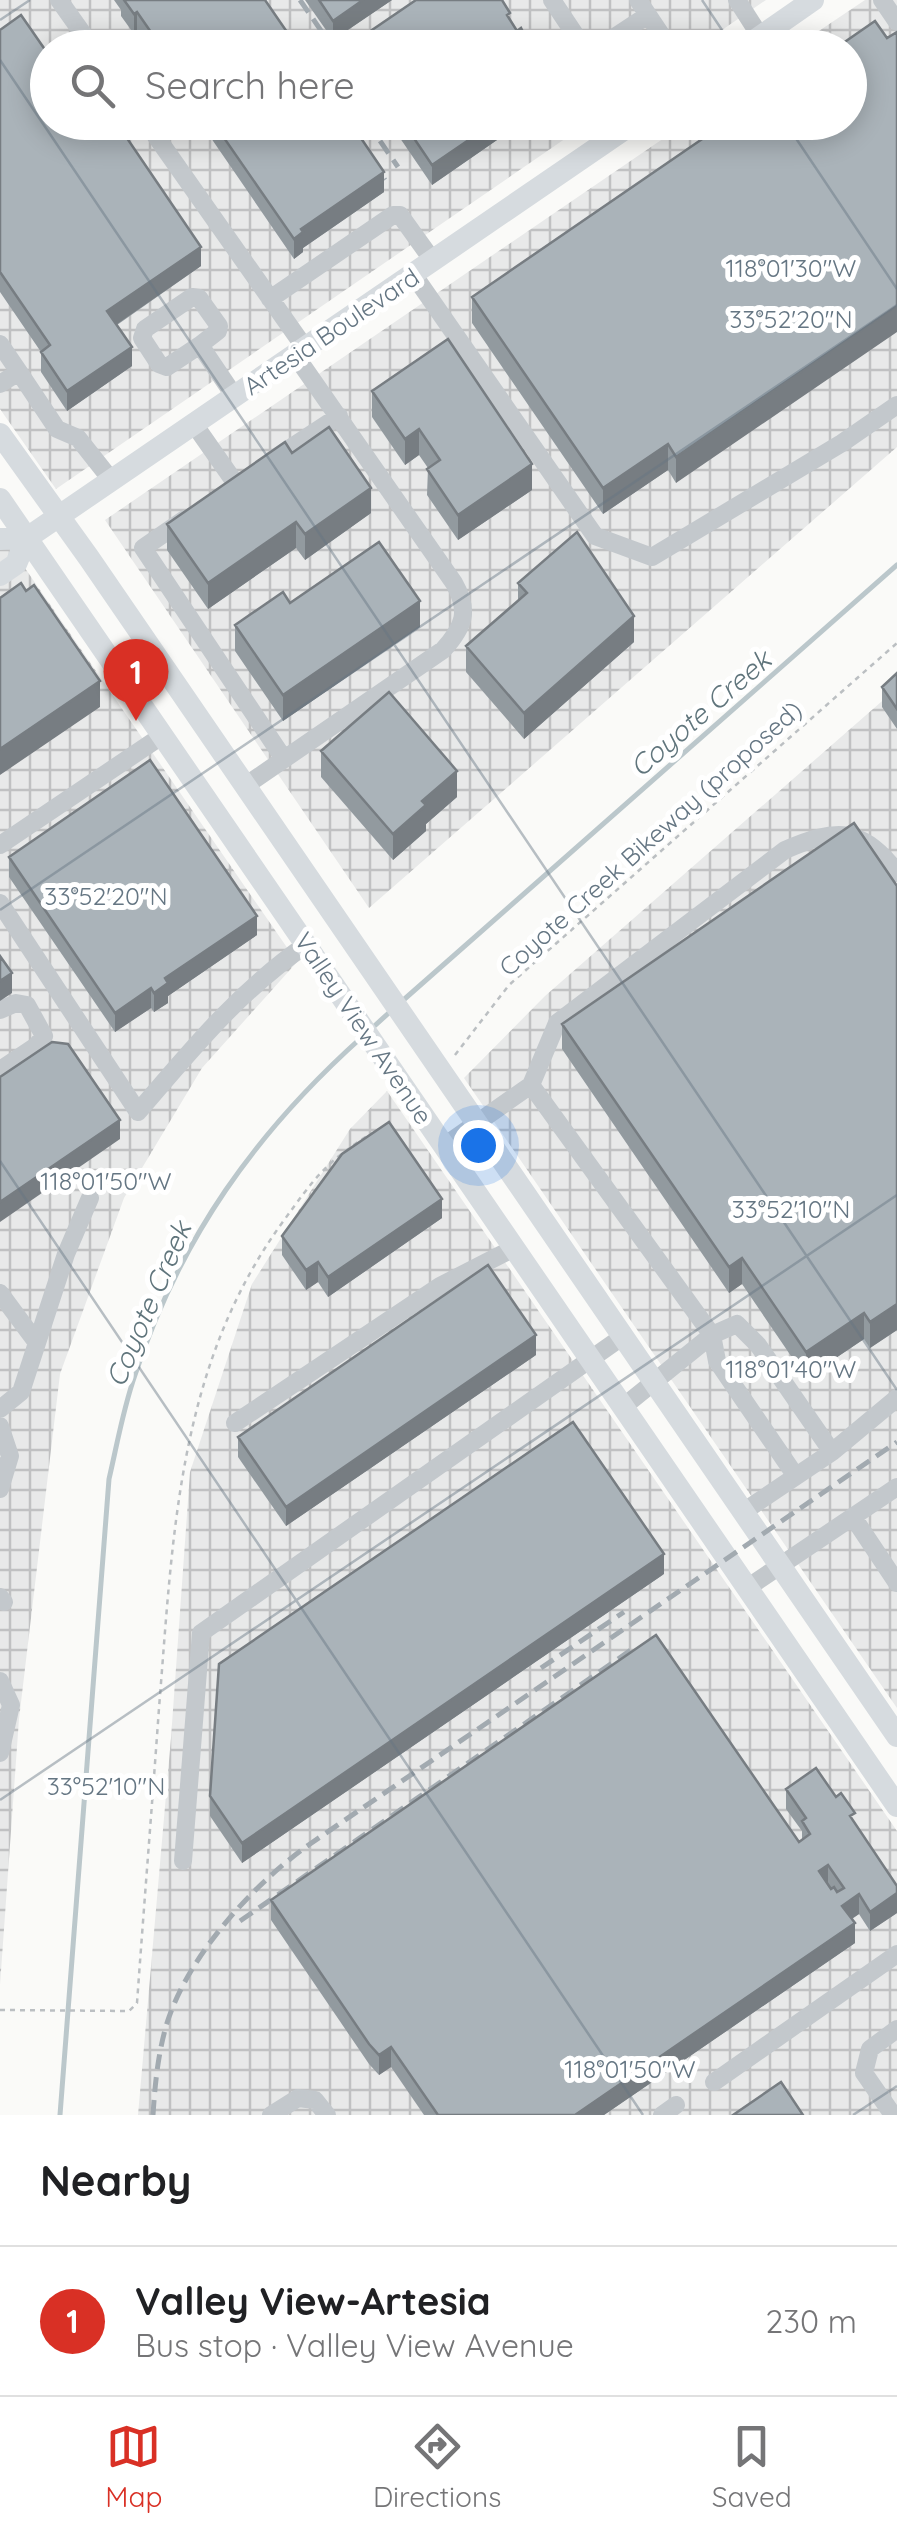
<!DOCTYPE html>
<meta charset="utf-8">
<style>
body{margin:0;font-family:Quicksand,sans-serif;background:#f2f2f2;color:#202124}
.you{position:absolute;left:478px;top:1145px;width:35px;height:35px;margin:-25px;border:8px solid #fff;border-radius:50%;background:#1a73e8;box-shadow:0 0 0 15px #1a73e833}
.badge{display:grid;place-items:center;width:65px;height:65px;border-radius:50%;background:#d93025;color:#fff;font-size:32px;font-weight:700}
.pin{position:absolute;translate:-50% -82px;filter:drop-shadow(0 2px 5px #0008)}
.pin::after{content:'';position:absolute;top:52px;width:35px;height:30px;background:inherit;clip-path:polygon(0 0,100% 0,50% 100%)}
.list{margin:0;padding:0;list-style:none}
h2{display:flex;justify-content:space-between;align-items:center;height:130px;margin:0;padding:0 40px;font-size:42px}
h2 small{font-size:32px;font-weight:400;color:#757577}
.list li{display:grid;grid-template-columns:65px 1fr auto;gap:30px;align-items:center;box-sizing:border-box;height:150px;padding:0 40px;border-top:2px solid #e0e0e0}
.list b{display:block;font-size:38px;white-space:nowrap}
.list p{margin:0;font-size:32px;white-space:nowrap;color:#757577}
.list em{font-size:32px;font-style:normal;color:#757577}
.icon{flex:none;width:55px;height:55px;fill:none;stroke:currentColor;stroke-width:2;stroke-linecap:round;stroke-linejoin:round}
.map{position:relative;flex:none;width:897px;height:2115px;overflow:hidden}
.search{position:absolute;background:#fff;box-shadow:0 5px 25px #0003;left:30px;right:30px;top:30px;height:110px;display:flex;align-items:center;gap:25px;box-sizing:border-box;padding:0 35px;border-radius:55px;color:#757577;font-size:38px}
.sheet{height:280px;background:#fff}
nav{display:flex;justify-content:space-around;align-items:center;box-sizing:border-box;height:140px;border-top:2px solid #e0e0e0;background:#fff;font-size:28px;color:#757577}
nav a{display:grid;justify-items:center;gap:5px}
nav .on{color:#d93025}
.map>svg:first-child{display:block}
.industrial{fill:url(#industrial-grid)}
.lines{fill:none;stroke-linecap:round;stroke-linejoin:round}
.stream{stroke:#bbc7cb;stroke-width:5}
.path{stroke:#bbbfc2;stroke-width:2.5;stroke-dasharray:5 5;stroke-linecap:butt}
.minor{stroke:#c3c8cc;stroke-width:18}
.major{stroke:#d6dbdf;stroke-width:22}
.rail{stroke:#a2aab0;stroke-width:5;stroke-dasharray:15 8;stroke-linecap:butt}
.wall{fill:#929a9f}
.shaded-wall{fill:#777d82}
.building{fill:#aab3b9;stroke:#777d82;stroke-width:2.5;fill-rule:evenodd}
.ticks{fill:none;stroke:#657683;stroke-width:2.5;stroke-opacity:0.45}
.labels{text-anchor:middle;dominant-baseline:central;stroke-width:10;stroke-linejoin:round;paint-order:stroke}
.street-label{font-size:25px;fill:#657683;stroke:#fff}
.water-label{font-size:28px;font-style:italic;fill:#60757c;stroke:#fff}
.ticks-label{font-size:25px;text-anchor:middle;fill:#657683;stroke:#fff;stroke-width:10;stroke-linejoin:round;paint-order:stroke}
</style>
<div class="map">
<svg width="897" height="2115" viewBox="0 0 897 2115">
<defs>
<pattern id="industrial-grid" width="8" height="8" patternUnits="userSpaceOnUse" patternTransform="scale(2.5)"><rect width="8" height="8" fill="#e8e9e9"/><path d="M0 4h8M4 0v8" fill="none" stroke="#c0c1c2"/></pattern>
</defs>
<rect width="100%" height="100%" fill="#fafaf8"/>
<path class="industrial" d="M0 0H766L697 47 48 48V122L588 123 56 489 0 409Z
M865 0H897V447L369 908 105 520 686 123 850 122V48L795 47Z
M0 532 297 962 202 1068 124 1198 60 1374 19 1719 0 1985Z
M897 688V1708L464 1078 545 996Z
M387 1091 897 1831V2115H138L171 1738 190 1472 252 1284 350 1129Z"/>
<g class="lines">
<path class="stream" d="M400 1003 897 565
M370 1030 392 1010
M60 2115 109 1479C117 1445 123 1409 135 1375 180 1238 256 1132 362 1037"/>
<path class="path" d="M455 1055 509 985 897 643
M0 2010 129 2011 137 2003C144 1905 152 1807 159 1708 173 1537 177 1368 282 1223 314 1179 325 1162 372 1133"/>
<path class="minor" d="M59 0 93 48
M552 0 584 48
M638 0 670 48
M737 0 760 36
M882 0 897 22
M598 48 648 15
M146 122 305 348
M413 274 595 536 652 557 842 443 897 405
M270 299 393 215H400L433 261
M0 344 19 372 0 384
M200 345 218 331 219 326 199 298 192 297 145 329 142 338 159 364 167 367 200 345 235 397
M19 372 57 429 78 438 112 481
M194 424 236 484
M272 460 339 416
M185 519 143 548 284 759
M245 786 443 650C464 627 470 611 454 583L295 355
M0 845 163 735
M0 903 138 1112C192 1049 238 992 307 944
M0 1010 16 1003 27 1005 44 1036 36 1046 0 1070
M531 1085 557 1023 785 850C835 828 863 826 897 873
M444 1146 531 1085 712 1335 717 1361 795 1475
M0 1293 37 1343
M623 1407 712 1335 737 1324 758 1345 832 1452
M0 1409 21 1392 66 1254 90 1198
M235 1423 440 1286 514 1248
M0 1426 10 1456 0 1489
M743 1512 832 1452 897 1398
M853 1517 897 1583
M747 1588 897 1487
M0 1597 4 1602
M0 1681 11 1705 0 1753
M183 1861 201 1633 622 1337
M714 2082 897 1954
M271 2115 298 2098 315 2100 327 2115
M662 2115 676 2105
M893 2115 864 2073 870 2049 897 2029"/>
<path class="major" d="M744 48 813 0
M0 434 89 558 897 1736
M0 499 897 1806
M0 539 27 538 635 122
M0 575 16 564 27 538"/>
<path class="rail" d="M300 0 333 48
M345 122 385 180
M367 122 398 167
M541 1668 624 1612
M240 1921 631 1650
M153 2115C155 2084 158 2053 167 2023 188 1956 253 1884 310 1844L897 1442"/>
</g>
<path class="wall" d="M114 0H265L298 48H148L137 32 134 34 121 16V10Z
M305 0H392L333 40Z
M0 30 48 54 201 266 117 325 132 366 67 411 41 372V352L0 292Z
M887 38 676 483 668 470 603 514 472 323V297Z
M200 122H350L384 192 303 248V252L294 259Z
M389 122H523L432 185Z
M372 391 532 490 458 540 427 495 428 468 419 455 405 465 372 417Z
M292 453 371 513 305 560 296 548 208 609 167 550V524Z
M518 583 634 642 524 739 466 672V646L518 601Z
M290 603 420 627 283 721 235 651V625Z
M897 673V729L882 707V687Z
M321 751 457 797 426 824V831L393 860 321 777Z
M9 857 257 935 168 996V1003L154 1012 151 1008 115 1032 9 877Z
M897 886V1330L870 1348 864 1339 806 1378 742 1284 729 1293 562 1049V1024Z
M442 1218 328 1297 318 1282 306 1290 282 1255V1236Z
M536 1355 286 1526 238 1457V1437Z
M664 1574 242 1863 210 1816V1796Z
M786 1789 855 1824 897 1886V1913L870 1931 859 1914 852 1919 855 1943 604 2115H424L391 2067 379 2075 369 2064 271 1920V1900L799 1842 802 1839V1831L786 1809Z"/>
<path class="shaded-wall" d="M363 0H392L333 40V21Z
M137 12V32L134 34V14Z
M495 122H523L432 185V165Z
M384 172V192L303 248V252L294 259V239L301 229Z
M201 247V266L107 331V311Z
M897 306V332L676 483V457Z
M132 347V366L67 411V391Z
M419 429V455L405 465V439Z
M668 444V470L603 514V488Z
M532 464V490L458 540V515Z
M371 488V513L305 560V534Z
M296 522V548L208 609V583Z
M420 601V627L283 721V695Z
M634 616V642L524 739V713Z
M100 681V707L0 775V749Z
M457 771V797L426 824V831L393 860V834L422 801Z
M257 916V935L168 996V1003L154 1012V993L165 978Z
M12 973V993L0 1001V981Z
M151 988V1008L115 1032V1013Z
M120 1120V1139L0 1222V1202Z
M442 1199V1218L328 1297V1277Z
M742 1258V1284L729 1293V1267Z
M318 1262V1282L306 1290V1270Z
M897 1304V1330L870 1348V1322Z
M864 1313V1339L806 1378V1352Z
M536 1335V1355L286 1526V1507Z
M664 1554V1574L242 1863V1843Z
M828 1865V1885L819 1871Z
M897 1893V1913L870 1931V1912Z
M859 1894V1914L842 1925V1906Z
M855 1923V1943L604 2115H575Z
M391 2047V2067L379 2075V2055Z"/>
<path class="building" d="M124 0H265L298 48H162L137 12 134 14Z
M319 0H363L333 21Z
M416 0H502L510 13 507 15 517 31 521 28 531 48H351L350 45Z
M21 15 48 54V122H116L201 247 107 311 132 347 67 391 41 352 50 345 0 272V30Z
M875 21 887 38 897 32V306L676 457 668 444 603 488 472 297 727 122H850V48H836Z
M213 122H350L384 172 301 229 303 232 294 239Z
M403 122H495L432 165Z
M448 339 532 464 458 515 427 469 440 460 419 429 405 439 372 391Z
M329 427 371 488 305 534 296 522 208 583 167 524 285 442 292 453Z
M577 532 634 616 524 713 466 646 527 593 518 583Z
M379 542 420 601 283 695 235 625 283 592 290 603Z
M21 583 26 591 34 585 100 681 0 749V598Z
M897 673V709L882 687Z
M389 692 457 771 422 801 426 805 393 834 321 751Z
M150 760 257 916 165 978 168 983 154 993 151 988 115 1013 9 857Z
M854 823 897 886V1304L870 1322 864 1313 806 1352 742 1258 729 1267 562 1024Z
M0 956 12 973 0 981Z
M52 1042 68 1044 120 1120 0 1202V1077Z
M389 1122 442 1199 328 1277 318 1262 306 1270 282 1236 342 1154Z
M488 1265 536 1335 286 1507 238 1437Z
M573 1422 664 1554 242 1843 210 1796 219 1664Z
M656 1635 799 1842 810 1834 802 1821 806 1818 786 1789 816 1768 836 1797 841 1793 855 1813 850 1816 897 1886V1893L870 1912 859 1894 842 1906 855 1923 575 2115H438L391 2047 379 2055 369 2044 271 1900ZM828 1865 844 1888 837 1892 834 1887 831 1889 819 1871Z
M781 2082 803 2115H733Z"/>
<path class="ticks" d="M702 0 734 48M0 20 30 0M0 60 897 1390M785 122 897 289M0 910 897 305M0 1161 643 2115M0 1800 897 1195M853 2115 897 2086"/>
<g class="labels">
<g class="street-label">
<text transform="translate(331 331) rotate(-34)">Artesia Boulevard</text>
<text transform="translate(650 838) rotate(-42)">Coyote Creek Bikeway (proposed)</text>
<text transform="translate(364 1028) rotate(56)">Valley View Avenue</text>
</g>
<g class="water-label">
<text transform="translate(700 713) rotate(-41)">Coyote Creek</text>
<text transform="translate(148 1304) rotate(-67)">Coyote Creek</text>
</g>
</g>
<g class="ticks-label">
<text x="791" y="277">118°01'30"W</text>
<text x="791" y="328">33°52'20"N</text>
<text x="106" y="905">33°52'20"N</text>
<text x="106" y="1190">118°01'50"W</text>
<text x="791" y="1218">33°52'10"N</text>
<text x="791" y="1378">118°01'40"W</text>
<text x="106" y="1795">33°52'10"N</text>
<text x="630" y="2078">118°01'50"W</text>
</g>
</svg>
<div class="you"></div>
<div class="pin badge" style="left:136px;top:721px">1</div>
<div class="search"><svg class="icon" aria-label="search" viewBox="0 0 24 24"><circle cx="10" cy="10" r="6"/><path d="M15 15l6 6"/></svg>Search here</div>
</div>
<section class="sheet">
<h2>Nearby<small></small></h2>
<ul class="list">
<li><span class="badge">1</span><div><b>Valley View-Artesia</b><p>Bus stop · Valley View Avenue</p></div><em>230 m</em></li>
</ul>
</section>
<nav>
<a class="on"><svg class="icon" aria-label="map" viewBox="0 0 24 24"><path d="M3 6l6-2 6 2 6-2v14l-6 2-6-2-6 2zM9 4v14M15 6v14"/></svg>Map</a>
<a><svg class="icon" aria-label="directions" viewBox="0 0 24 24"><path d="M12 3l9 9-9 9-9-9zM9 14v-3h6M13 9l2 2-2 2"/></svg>Directions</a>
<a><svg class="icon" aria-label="saved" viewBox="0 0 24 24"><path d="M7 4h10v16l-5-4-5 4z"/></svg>Saved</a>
</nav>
